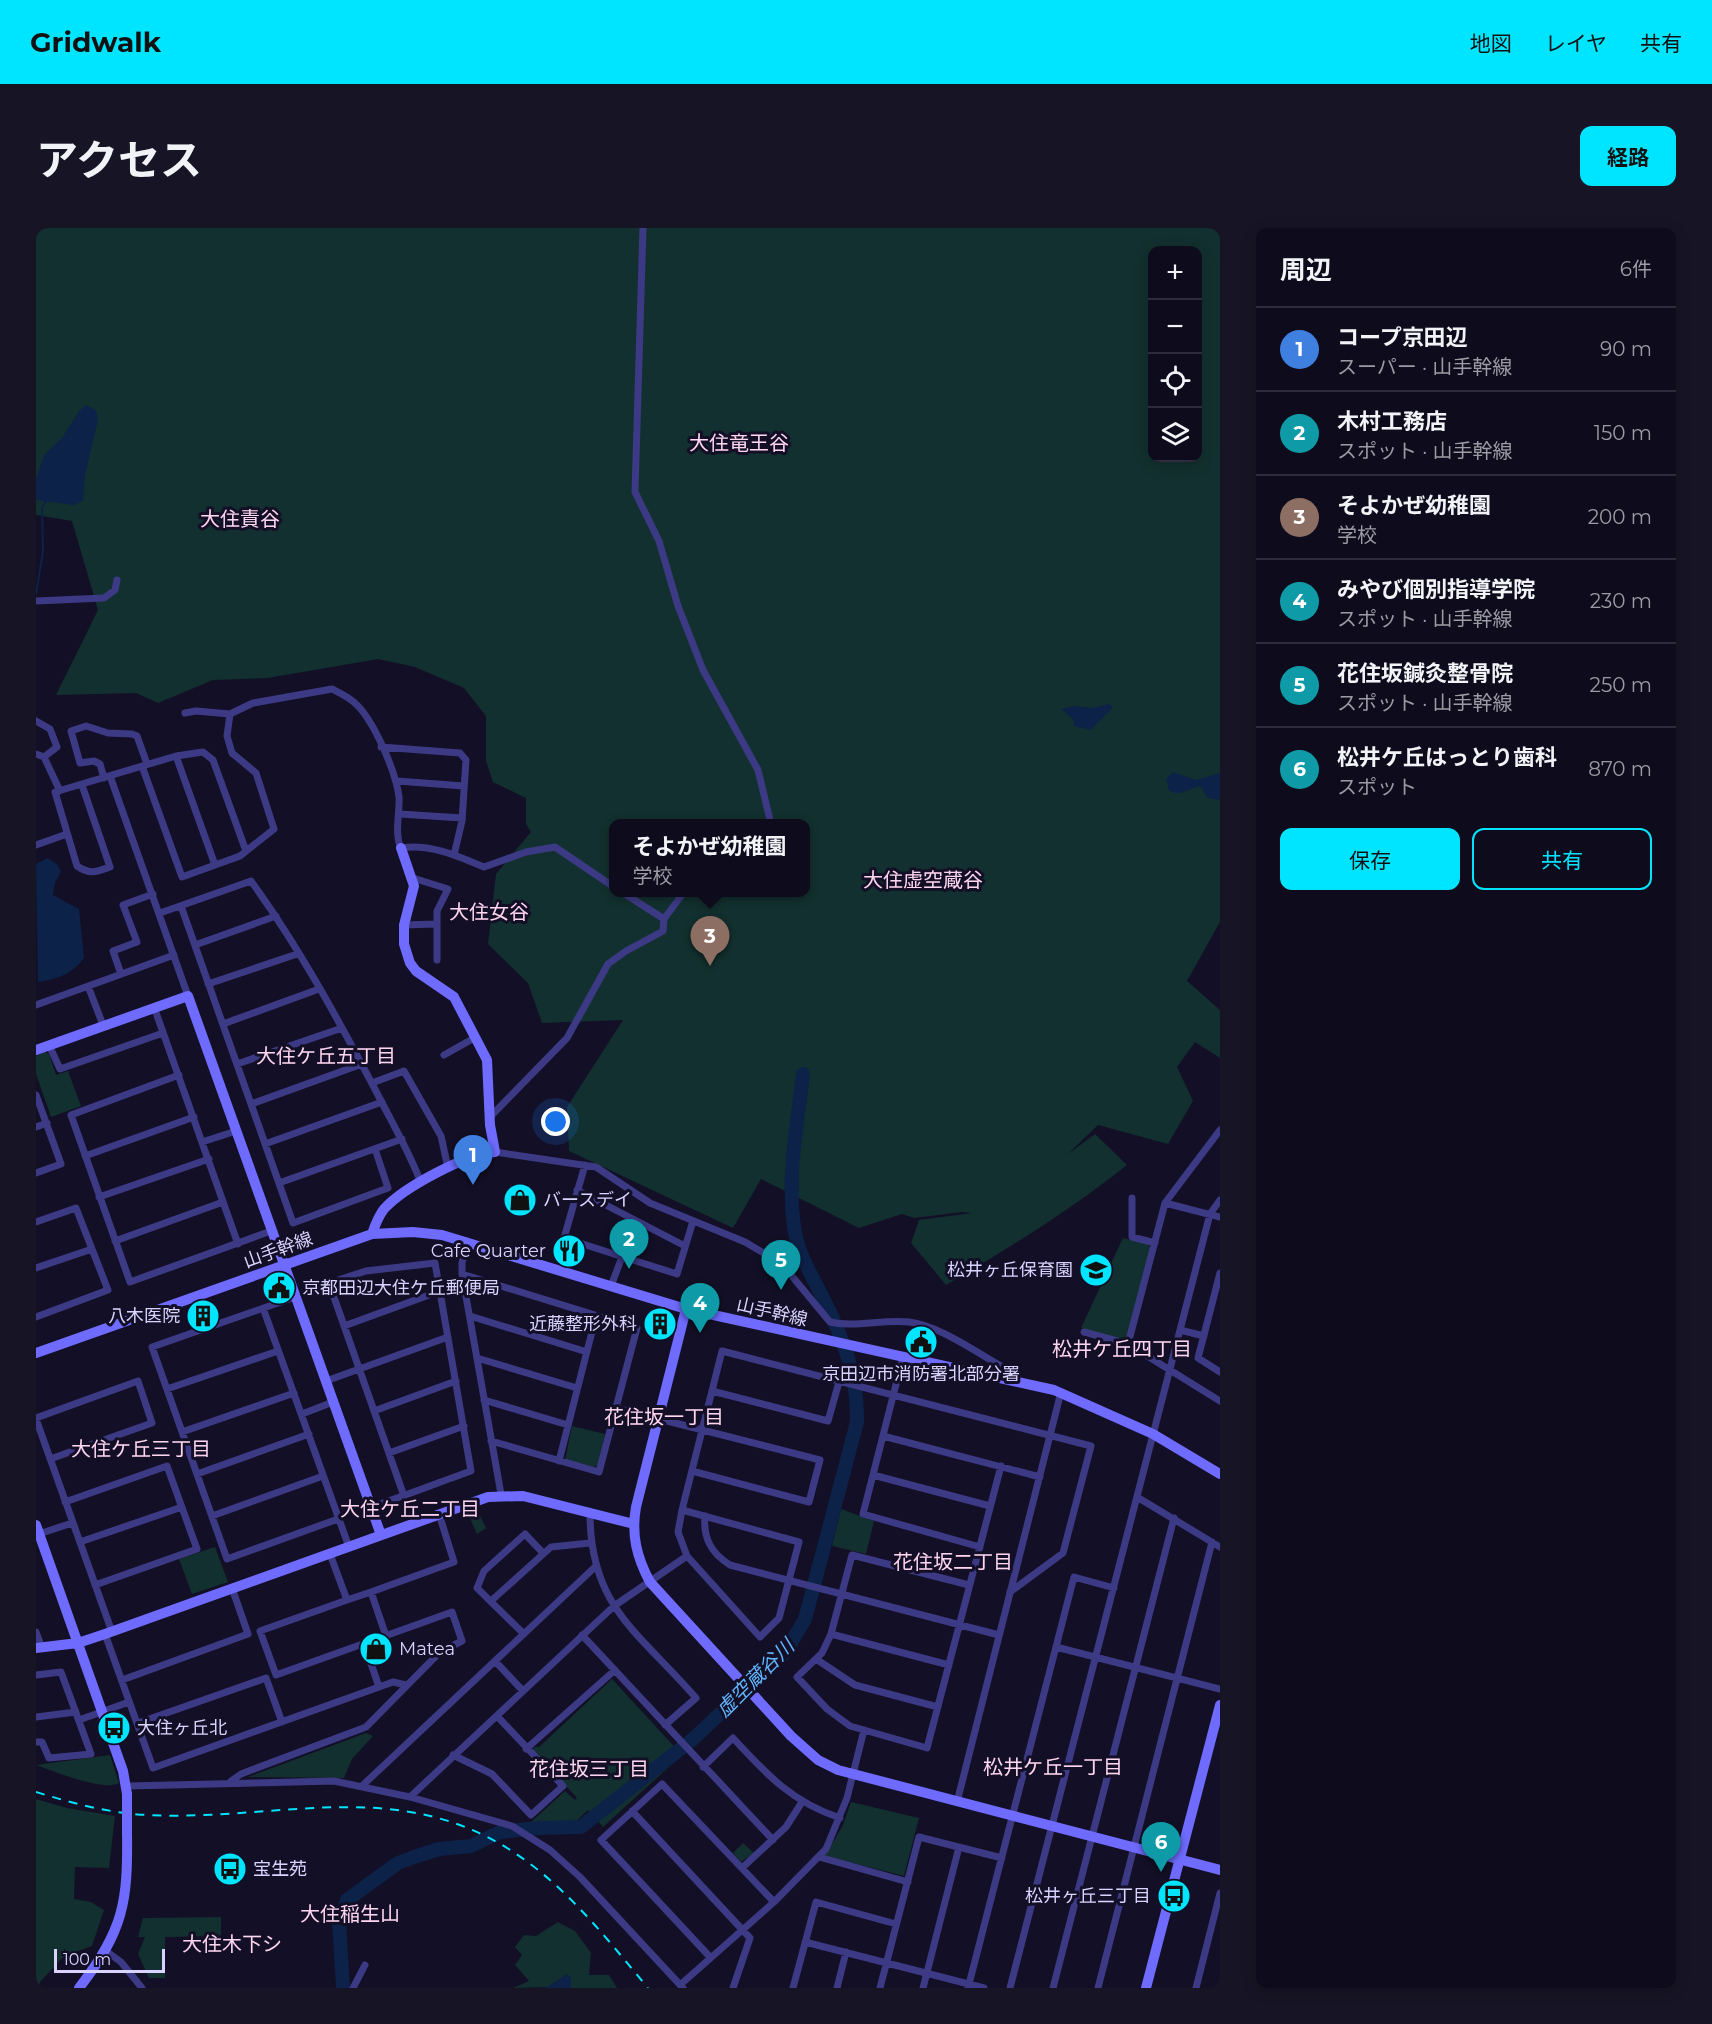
<!DOCTYPE html>
<html lang="ja">
<meta charset="utf-8">
<style>
body{margin:0;font-family:Montserrat,"Noto Sans JP",sans-serif;background:#171425;color:#f1f3f6}
.controls{position:absolute;right:18px;top:18px;display:grid;overflow:hidden;border-radius:12px;box-shadow:0 3px 15px #0003}
.controls button{width:54px;height:54px;display:grid;place-items:center;padding:0;border:0;border-bottom:2px solid #2e2b3b;background:#0e0b1c;color:#f1f3f6;font:30px sans-serif}
.scale{position:absolute;left:18px;bottom:15px;width:111px;box-sizing:border-box;padding-left:6px;border:3px solid #d9d4ff;border-top:0;font-size:16px;line-height:21px;white-space:nowrap;color:#d9d4ff;-webkit-text-stroke:4px #130f26;paint-order:stroke}
.you{position:absolute;left:520px;top:894px;width:21px;height:21px;margin:-15px;border:4px solid #fff;border-radius:50%;background:#1a73e8;box-shadow:0 0 0 9px #1a73e833}
.badge{display:grid;place-items:center;width:39px;height:39px;border-radius:50%;background:#00e5ff;color:#fff;font-size:20px;font-weight:700}
.pin{position:absolute;translate:-50% -50px;filter:drop-shadow(0 2px 3px #0008)}
.pin::after{content:'';position:absolute;top:32px;width:21px;height:18px;background:inherit;clip-path:polygon(0 0,100% 0,50% 100%)}
.popup{position:absolute;left:573px;top:591px;width:201px;height:78px;box-sizing:border-box;display:grid;place-content:center;border-radius:12px;background:#0e0b1c;filter:drop-shadow(0 2px 4px #0005);font-size:20px;white-space:nowrap;color:#9b9ba3}
.popup b{font-size:22px;color:#f1f3f6}
.popup::after{content:'';position:absolute;left:50%;top:100%;margin-left:-12px;border:12px solid transparent;border-top-color:#0e0b1c}
.list{margin:0;padding:0;list-style:none}
h2{display:flex;justify-content:space-between;align-items:center;height:78px;margin:0;padding:0 24px;font-size:26px}
h2 small{font-size:20px;font-weight:400;color:#9b9ba3}
.list li{display:grid;grid-template-columns:39px 1fr auto;gap:18px;align-items:center;box-sizing:border-box;height:84px;padding:0 24px;border-top:2px solid #2e2b3b}
.list b{display:block;font-size:22px;white-space:nowrap}
.list p{margin:0;font-size:20px;white-space:nowrap;color:#9b9ba3}
.list em{font-size:20px;font-style:normal;color:#9b9ba3}
.actions{display:flex;gap:12px;padding:18px 24px}
.actions a{flex:1;padding:14px 0;border:2px solid #00e5ff;border-radius:12px;text-align:center;font-size:21px;color:#00e5ff}
.actions .main{background:#00e5ff;color:#111}
.icon{flex:none;width:33px;height:33px;fill:none;stroke:currentColor;stroke-width:2;stroke-linecap:round;stroke-linejoin:round}
.map{position:relative;flex:none;width:1184px;height:1760px;overflow:hidden;border-radius:12px}
header{display:flex;align-items:center;gap:36px;box-sizing:border-box;height:84px;padding:0 30px;background:#00e5ff;color:#111}
header strong{font-size:28px}
nav{display:flex;gap:33px;margin-inline-start:auto;font-size:21px}
.intro{display:flex;align-items:center;justify-content:space-between;box-sizing:border-box;height:144px;padding:0 36px}
h1{margin:0;font-size:42px}
.button{padding:15px 27px;border-radius:12px;background:#00e5ff;color:#111;font-size:21px;font-weight:700}
main{display:flex;gap:36px;padding:0 36px}
aside{flex:1;background:#0e0b1c;border-radius:12px;box-shadow:0 3px 15px #0003}
.map>svg:first-child{display:block}
.green{fill:#12302f;fill-rule:evenodd}
.water{fill:#0c2248}
.lines{fill:none;stroke-linecap:round;stroke-linejoin:round}
.stream{stroke:#0c2248;stroke-width:2}
.river{stroke:#0c2248;stroke-width:14}
.street{stroke:#3d3a85;stroke-width:7}
.secondary{stroke:#6f6bff;stroke-width:10}
.rail{stroke:#00e5ff;stroke-width:2;stroke-dasharray:9 8;stroke-linecap:butt}
.secondary-bridge{stroke:#6f6bff;stroke-width:10}
.labels{text-anchor:middle;dominant-baseline:central;stroke-width:6;stroke-linejoin:round;paint-order:stroke}
.poi-label{font-size:18px;fill:#d9d4ff;stroke:#130f26;text-anchor:start}
.street-label{font-size:18px;fill:#d9d4ff;stroke:#130f26}
.neighbourhood-label{font-size:20px;fill:#ffd6f0;stroke:#130f26}
.water-label{font-size:20px;font-style:italic;fill:#62b6ff;stroke:#130f26}
</style>
<header>
<strong>Gridwalk</strong>
<nav><a>地図</a><a>レイヤ</a><a>共有</a></nav>
</header>
<div class="intro"><h1>アクセス</h1><a class="button">経路</a></div>
<main>
<div class="map">
<svg width="1184" height="1760" viewBox="0 0 1184 1760">
<rect width="100%" height="100%" fill="#130f26"/>
<path class="green" d="M0 0H1184V694L1151 753 1184 782V830L1159 814 1141 839 1157 873 1132 916 1062 897 1032 926 1059 906 1091 937C1034 982 974 1020 910 1057L875 1015 883 992 936 985 926 984 878 990 866 986 823 1000 725 951 697 1000 533 923 531 879 587 792 506 795 492 755 452 716 460 646 495 604 490 596V570L457 554 450 533V488L428 460 379 439 342 431 232 450 177 452 122 475 100 465 20 467 62 382 36 293 0 287ZM1116 22H1162V230H1116ZM578 596H770V664H578Z
M9 824 13 826 20 847 32 843 45 878 15 889 0 846V828Z
M1087 1010 1112 1016 1114 1020 1091 1111 1088 1112 1045 1100Z
M536 1198 569 1206 562 1237 558 1239 529 1232Z
M440 1280 450 1300 441 1306 431 1283Z
M805 1281 838 1293 830 1326 796 1318Z
M179 1319 192 1354 156 1366 143 1331Z
M576 1451 646 1527 567 1599 552 1582 536 1597 495 1594 529 1563 539 1572 541 1570 497 1522 498 1519H503Z
M330 1505 337 1508 316 1531 308 1550 212 1549Z
M74 1527 83 1555C68 1564 17 1543 0 1537Z
M0 1571 31 1580 79 1588 73 1640 39 1639 38 1671 55 1674 68 1682 56 1718 28 1728 4 1754 3 1760H0Z
M815 1574 883 1590 868 1648 789 1628 807 1597Z
M707 1615 718 1625 705 1634 697 1625Z
M185 1689V1708L129 1709V1750H113L102 1726 109 1709H102L107 1690Z
M522 1694 539 1703 555 1725 553 1747H573L581 1760H535V1750L531 1746 512 1759 477 1760 493 1753 479 1737 486 1727 479 1719 488 1707 500 1708Z"/>
<path class="water" d="M50 177 60 182 62 192 49 247 47 273 38 277 0 272V251L8 227 26 210 44 182Z
M1073 476 1077 479 1055 502 1038 498V492L1025 481 1038 478 1057 480Z
M1137 544 1160 552 1184 545V572L1172 570 1164 558C1153 560 1144 570 1133 562L1130 551Z
M11 630 21 636 25 643 19 655 17 667 43 681 48 730C36 746 22 751 2 754L0 636Z
M531 1746 535 1750V1760H505L512 1759Z"/>
<g class="lines">
<path class="stream" d="M0 366 7 323 6 280 10 273"/>
<path class="river" d="M307 1760 303 1693 311 1672 362 1635 381 1628 403 1621 435 1618 464 1604 502 1600 545 1599 657 1511 749 1425 769 1391 821 1194C822 1148 807 1109 786 1068 776 1048 763 1027 759 1005 750 951 761 899 767 846"/>
<path class="street" d="M607 0 599 264 623 313 642 378 667 442 722 542 735 596
M0 373 68 370 79 362 81 352
M149 485 160 483 194 486
M0 493 14 501 21 519 8 529
M345 519 424 525 430 532 426 593 418 627
M0 526 8 529 24 563
M140 528 179 637
M106 538 146 649 204 628 238 601 220 545 196 525 191 508 194 486 217 475 296 461C304 465 313 469 320 476 338 493 360 544 363 569 364 584 358 606 365 620 393 615 422 628 448 639L490 624 519 619 578 659
M74 548 152 768
M68 550 64 536 58 533 44 535 35 503 50 498 72 505 96 506 101 508 111 536
M361 553 428 558
M46 557 74 639C60 644 54 647 41 638L19 564 140 528 167 524 177 532 210 623
M364 586 426 590
M0 617 31 606
M377 650 412 661 401 683V732
M586 664 628 691
M145 678 257 995 352 960 339 921
M124 685 215 653C263 719 303 793 341 865 356 895 373 923 385 955
M368 697 399 696
M159 717 240 688
M85 746 77 723 101 714 87 677 117 666
M172 756 261 726
M52 758 67 797
M0 777 138 727
M118 779 202 1016
M187 796 283 761
M13 817 24 841 127 805
M408 827 440 809
M201 836 306 800
M143 847 35 887 94 1054 235 1003
M336 855 368 843 405 908 412 940
M0 867 25 936 0 945
M215 876 326 836
M455 888 531 810 572 736 590 723 627 703 628 691 648 664
M0 899 11 895
M166 914 200 903
M229 916 346 874
M459 924 560 939 614 975 709 1014 736 1030 755 1047 794 1094C820 1100 846 1091 873 1094 902 1097 940 1124 965 1138L969 1151
M49 928 158 889
M549 937 528 1010 641 1046 657 993
M243 955 366 911
M541 962 649 1018
M63 969 173 931
M1096 970V1009L1119 1015
M1129 975 1184 989
M0 994 40 980 72 1062 0 1089
M79 1013 187 974
M431 1013 426 1035V1046L465 1266
M0 1040 56 1021
M1184 1045 1162 1130 1184 1144
M426 1046 601 1100 563 1244 455 1213
M575 1058 586 1029
M259 1069 116 1119 191 1331 302 1291
M227 1080 313 1319
M434 1088 551 1124
M308 1098 404 1063
M1144 1102 1168 1108
M1048 1104 1092 1116 1184 1173
M1092 1116 1129 975 1184 902
M867 1129 827 1286 944 1319
M441 1130 541 1160
M290 1153 412 1109
M131 1161 242 1123
M676 1163 792 1193 803 1154
M448 1172 532 1197
M580 1180 784 1232 773 1274 656 1243
M338 1183 420 1153
M266 1186 297 1174
M0 1190 102 1153 116 1195 14 1231
M0 1191 76 1404
M146 1204 258 1165
M847 1208 1004 1249
M353 1225 428 1198
M523 1233 560 1088
M161 1246 273 1206
M837 1247 954 1278
M1101 1269 1184 1319
M29 1274 131 1238 161 1321 59 1357
M335 1279C368 1268 401 1255 435 1243L399 1035 330 1043 293 1055 368 1268
M646 1282 763 1314 743 1390 724 1409 651 1328 642 1304 646 1282 686 1123 1055 1218 1027 1325 974 1364
M554 1285C554 1380 604 1405 660 1470L629 1497
M176 1288 287 1248
M669 1288C667 1310 675 1325 694 1337L963 1407
M3 1306 36 1295
M44 1314 146 1279
M294 1326 311 1372 335 1364 350 1408
M933 1357 816 1327 795 1406 786 1425 761 1449 791 1481 814 1498 891 1520 965 1238
M335 1364 418 1334 403 1286
M455 1373 515 1319 554 1315
M0 1404 6 1420
M69 1406 117 1540 343 1459 357 1454 370 1457
M488 1406 441 1360 448 1343 489 1306 507 1325
M795 1406 913 1437
M546 1407 737 1612
M328 1415 343 1459
M1020 1419 1184 1461
M780 1431 819 1457 902 1479
M459 1433 487 1463
M0 1447 25 1444 55 1526 13 1530 6 1514H0
M86 1452 212 1406 196 1360
M0 1489 40 1484
M43 1492 93 1474
M102 1495 230 1450 246 1494
M490 1521 579 1442
M417 1527 456 1546 495 1587 527 1558 461 1488
M667 1539 697 1510C731 1547 756 1574 804 1590
M195 1553 205 1546 330 1499 404 1424 426 1413 416 1384 240 1447 224 1403 311 1372
M327 1557 559 1339
M91 1558 298 1553 374 1569 476 1598 514 1622 544 1649 647 1760
M374 1569 578 1378 651 1328
M921 1574 1025 1164
M596 1583 714 1710 697 1760
M783 1629 872 1654
M706 1640 750 1599 766 1574
M769 1714 948 1760
M70 1723 85 1734 106 1760
M674 1729 565 1612 626 1556 738 1674
M644 1757 738 1674 790 1621 811 1570 828 1502
M317 1760 329 1737
M757 1760 780 1674 860 1696
M801 1760 810 1724
M844 1760 883 1609 966 1630
M887 1760 923 1619
M932 1760 1038 1349 1078 1360
M974 1760 1174 986 1184 972
M1017 1760 1138 1290
M1062 1760 1176 1314
M1160 1760 1184 1665"/>
<path class="secondary" d="M0 822 152 768 345 1307
M336 1006C339 997 342 989 348 981 368 959 430 926 459 924L454 897 451 832 418 769 380 743 374 735 368 716V697L378 658 365 620
M650 1081 600 1279C595 1307 601 1330 614 1354L755 1508 782 1532 802 1542 1184 1642
M0 1125 336 1006 377 1004 406 1007 650 1081 1018 1162 1117 1206 1184 1246
M0 1297 87 1543 91 1566
M0 1420 42 1415 69 1406 452 1269 487 1268 598 1296
M43 1760C88 1702 92 1674 91 1603
M1110 1760 1184 1477"/>
<path class="rail" d="M0 1564C36 1575 72 1585 111 1587 249 1594 373 1542 497 1638 542 1673 576 1717 612 1760"/>
<path class="secondary-bridge" d="M91 1566V1603"/>
</g>
<defs>
<g id="shop-disc" transform="scale(1.725)"><circle r="9.5" fill="#00e5ff" stroke="#130f26"/><path d="M-5-2.5h2.3a2.7 3.5 0 0 1 5.4 0H5L5.5 6h-11ZM-1.5-2.5h3a1.5 2.3 0 0 0-3 0Z" fill="#111"/></g>
<g id="restaurant-disc" transform="scale(1.725)"><circle r="9.5" fill="#00e5ff" stroke="#130f26"/><path d="M-5-6h1v4h1v-4h1v4h1v-4h1v5L-1.5 .5V6h-2V.5L-5-1ZM5-6V6H3V1.5H1.5Q1.5-4 5-6Z" fill="#111"/></g>
<g id="school-disc" transform="scale(1.725)"><circle r="9.5" fill="#00e5ff" stroke="#130f26"/><path d="M0-5L7-2L0 1L-7-2ZM-4 1L0 2.5L4 1V4Q0 6-4 4Z" fill="#111"/></g>
<g id="civic-disc" transform="scale(1.725)"><circle r="9.5" fill="#00e5ff" stroke="#130f26"/><path d="M-.6-6.5H3V-4.5H.6V-3L4-1V1h2V6H-6V1h2V-1L-.6-3ZM-1.2 2.5V6h2.4V2.5Z" fill="#111"/></g>
<g id="building-disc" transform="scale(1.725)"><circle r="9.5" fill="#00e5ff" stroke="#130f26"/><path d="M-4-6H4V6H1V3H-1V6H-4ZM-2.5-4.3h1.7v1.8h-1.7ZM.8-4.3h1.7v1.8H.8ZM-2.5-1h1.7V.8h-1.7ZM.8-1h1.7V.8H.8Z" fill="#111"/></g>
<g id="bus-disc" transform="scale(1.725)"><circle r="9.5" fill="#00e5ff" stroke="#130f26"/><path d="M-5-6H5V4H4V6H2V4H-2V6H-4V4H-5ZM-3.5-4V0h7V-4ZM-3.5 1.2v1.5H-2V1.2ZM2 1.2v1.5H3.5V1.2Z" fill="#111"/></g>
</defs>
<g fill-rule="evenodd">
<use href="#shop-disc" x="484" y="972"/>
<use href="#restaurant-disc" x="533" y="1023"/>
<use href="#school-disc" x="1060" y="1042"/>
<use href="#civic-disc" x="243" y="1060"/>
<use href="#building-disc" x="167" y="1088"/>
<use href="#building-disc" x="624" y="1096"/>
<use href="#civic-disc" x="885" y="1114"/>
<use href="#shop-disc" x="340" y="1421"/>
<use href="#bus-disc" x="78" y="1500"/>
<use href="#bus-disc" x="194" y="1641"/>
<use href="#bus-disc" x="1138" y="1668"/>
</g>
<g class="labels">
<g class="poi-label">
<text x="507" y="972">バースデイ</text>
<text x="510" y="1023" text-anchor="end">Cafe Quarter</text>
<text x="1037" y="1042" text-anchor="end">松井ヶ丘保育園</text>
<text x="266" y="1060">京都田辺大住ケ丘郵便局</text>
<text x="144" y="1088" text-anchor="end">八木医院</text>
<text x="601" y="1096" text-anchor="end">近藤整形外科</text>
<text x="885" y="1146" text-anchor="middle">京田辺市消防署北部分署</text>
<text x="363" y="1421">Matea</text>
<text x="101" y="1500">大住ヶ丘北</text>
<text x="217" y="1641">宝生苑</text>
<text x="1115" y="1668" text-anchor="end">松井ヶ丘三丁目</text>
</g>
<g class="street-label">
<text transform="translate(242 1022) rotate(-20)">山手幹線</text>
<text transform="translate(736 1084) rotate(13)">山手幹線</text>
</g>
<g class="neighbourhood-label">
<text x="703" y="215">大住竜王谷</text>
<text x="204" y="291">大住責谷</text>
<text x="887" y="652">大住虚空蔵谷</text>
<text x="453" y="684">大住女谷</text>
<text x="290" y="828">大住ケ丘五丁目</text>
<text x="1086" y="1121">松井ケ丘四丁目</text>
<text x="628" y="1189">花住坂一丁目</text>
<text x="105" y="1221">大住ケ丘三丁目</text>
<text x="374" y="1281">大住ケ丘二丁目</text>
<text x="917" y="1334">花住坂二丁目</text>
<text x="1017" y="1539">松井ケ丘一丁目</text>
<text x="553" y="1541">花住坂三丁目</text>
<text x="314" y="1686">大住稲生山</text>
<text x="196" y="1716">大住木下シ</text>
</g>
<g class="water-label">
<text transform="translate(719 1450) rotate(-45)">虚空蔵谷川</text>
</g>
</g>
</svg>
<div class="controls">
<button>+</button>
<button>−</button>
<button><svg class="icon" aria-label="locate" viewBox="0 0 24 24"><circle cx="12" cy="12" r="6"/><path d="M12 2v4M12 18v4M2 12h4M18 12h4"/></svg></button>
<button><svg class="icon" aria-label="layers" viewBox="0 0 24 24"><path d="M12 4l9 5-9 5-9-5zM3 14l9 5 9-5"/></svg></button>
</div>
<div class="scale">100 m</div>
<div class="you"></div>
<div class="pin badge" style="left:437px;top:957px;background:#3f7fe0">1</div>
<div class="pin badge" style="left:593px;top:1041px;background:#0f9aa8">2</div>
<div class="pin badge" style="left:674px;top:738px;background:#8d6e63">3</div>
<div class="popup"><b>そよかぜ幼稚園</b>学校</div>
<div class="pin badge" style="left:664px;top:1105px;background:#0f9aa8">4</div>
<div class="pin badge" style="left:745px;top:1062px;background:#0f9aa8">5</div>
<div class="pin badge" style="left:1125px;top:1644px;background:#0f9aa8">6</div>
</div>
<aside>
<h2>周辺<small>6件</small></h2>
<ul class="list">
<li><span class="badge" style="background:#3f7fe0">1</span><div><b>コープ京田辺</b><p>スーパー · 山手幹線</p></div><em>90 m</em></li>
<li><span class="badge" style="background:#0f9aa8">2</span><div><b>木村工務店</b><p>スポット · 山手幹線</p></div><em>150 m</em></li>
<li><span class="badge" style="background:#8d6e63">3</span><div><b>そよかぜ幼稚園</b><p>学校</p></div><em>200 m</em></li>
<li><span class="badge" style="background:#0f9aa8">4</span><div><b>みやび個別指導学院</b><p>スポット · 山手幹線</p></div><em>230 m</em></li>
<li><span class="badge" style="background:#0f9aa8">5</span><div><b>花住坂鍼灸整骨院</b><p>スポット · 山手幹線</p></div><em>250 m</em></li>
<li><span class="badge" style="background:#0f9aa8">6</span><div><b>松井ケ丘はっとり歯科</b><p>スポット</p></div><em>870 m</em></li>
</ul>
<div class="actions"><a class="main">保存</a><a>共有</a></div>
</aside>
</main>
